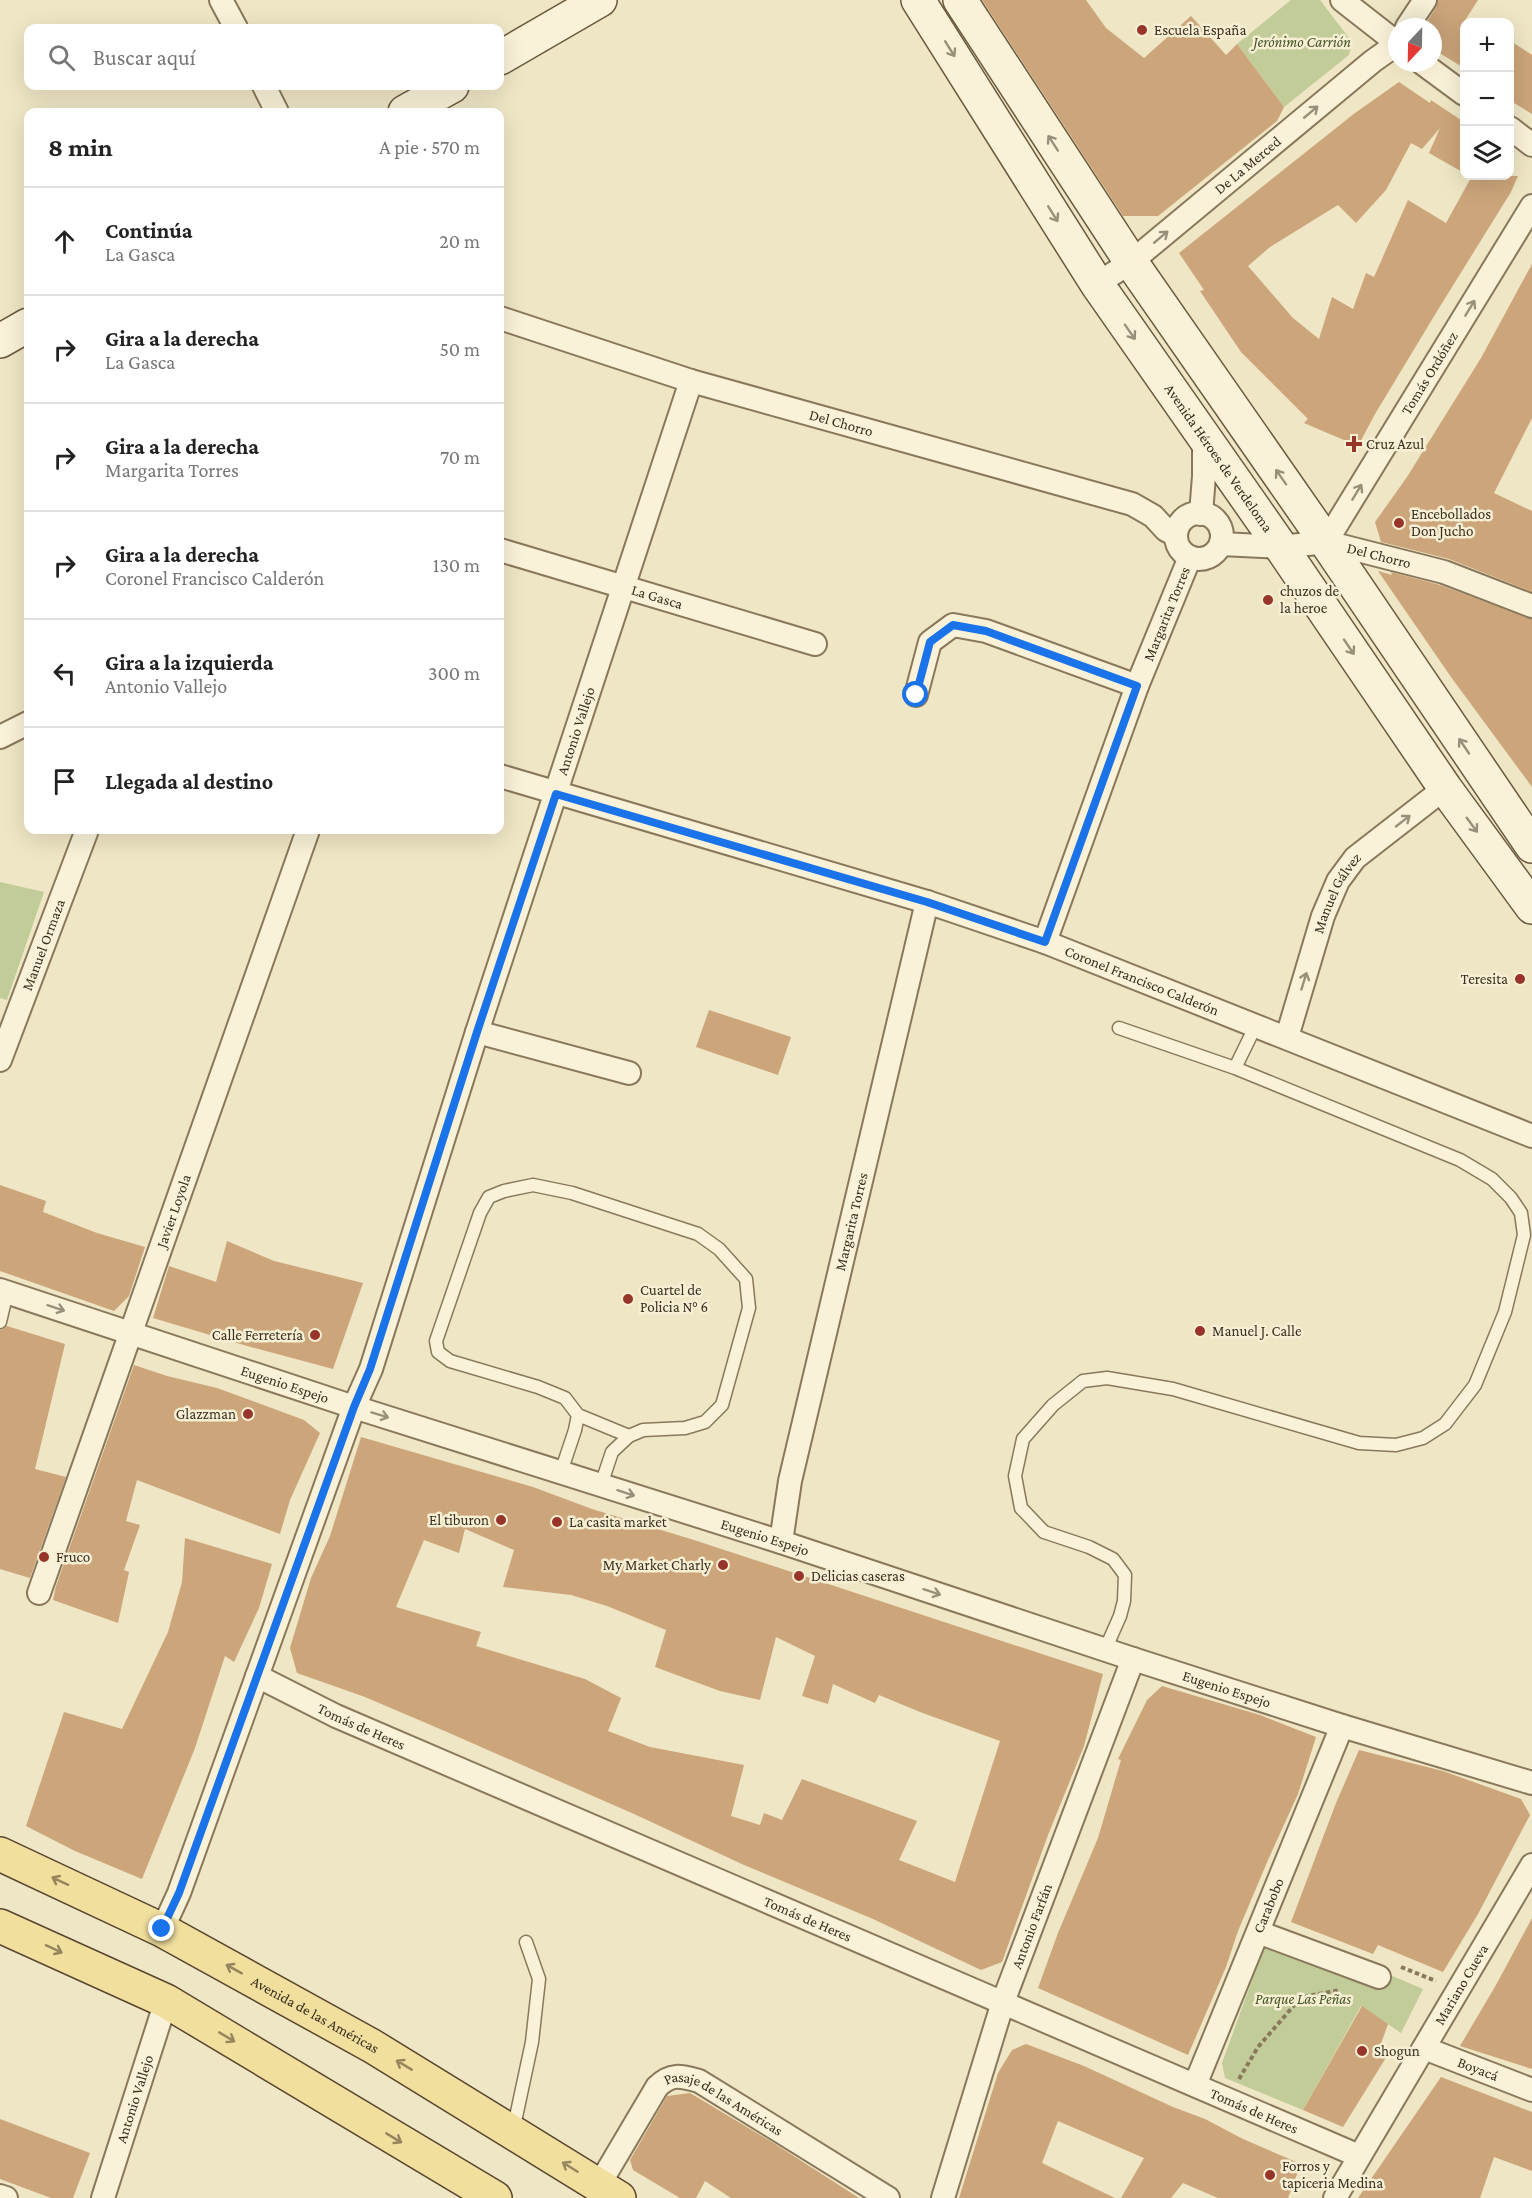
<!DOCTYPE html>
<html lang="es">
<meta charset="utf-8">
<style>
body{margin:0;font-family:"Crimson Pro",serif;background:#f2f2f2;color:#222}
.controls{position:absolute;right:18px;top:18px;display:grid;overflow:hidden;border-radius:12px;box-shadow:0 6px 24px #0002}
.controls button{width:54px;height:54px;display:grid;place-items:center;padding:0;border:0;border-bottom:2px solid #e0e0e0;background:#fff;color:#222;font:30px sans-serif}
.compass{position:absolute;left:1388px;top:18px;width:54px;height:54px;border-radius:50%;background:#fff;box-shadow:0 6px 24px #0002;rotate:202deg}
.stop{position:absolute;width:18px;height:18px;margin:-14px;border:4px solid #1a73e8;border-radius:50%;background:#fff}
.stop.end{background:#1a73e8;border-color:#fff;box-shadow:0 2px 6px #0008}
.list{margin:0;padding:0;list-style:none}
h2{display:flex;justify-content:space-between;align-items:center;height:78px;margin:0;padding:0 24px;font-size:26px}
h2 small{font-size:20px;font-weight:400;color:#767676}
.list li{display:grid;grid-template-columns:39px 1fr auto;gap:18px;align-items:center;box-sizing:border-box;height:108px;padding:0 24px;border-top:2px solid #e0e0e0}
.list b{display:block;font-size:22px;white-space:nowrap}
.list p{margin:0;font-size:20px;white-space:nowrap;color:#767676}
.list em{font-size:20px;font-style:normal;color:#767676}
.icon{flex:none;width:33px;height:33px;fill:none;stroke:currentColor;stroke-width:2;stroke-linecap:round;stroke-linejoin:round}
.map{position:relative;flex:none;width:1532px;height:2198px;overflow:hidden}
.search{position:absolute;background:#fff;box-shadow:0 6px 24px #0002;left:24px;top:24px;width:480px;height:66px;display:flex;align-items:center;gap:15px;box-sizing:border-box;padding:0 21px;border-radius:12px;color:#767676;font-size:22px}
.panel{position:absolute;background:#fff;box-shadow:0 6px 24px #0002;left:24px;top:108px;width:480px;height:726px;border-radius:12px}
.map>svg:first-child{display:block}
.green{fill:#c1cc98}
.building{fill:#cca57a;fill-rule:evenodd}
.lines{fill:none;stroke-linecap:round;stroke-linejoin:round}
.lane-casing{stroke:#89785b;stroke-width:15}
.street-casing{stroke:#89785b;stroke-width:26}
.secondary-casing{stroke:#6b593e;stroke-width:36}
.primary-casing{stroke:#57452f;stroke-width:36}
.path{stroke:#89785b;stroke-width:4;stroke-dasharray:4.5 3;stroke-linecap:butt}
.lane{stroke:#f9f2d8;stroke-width:12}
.street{stroke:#f9f2d8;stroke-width:22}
.secondary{stroke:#f9f2d8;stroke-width:33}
.primary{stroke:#f1df9d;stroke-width:33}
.oneway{stroke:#99907c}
.oneway2{stroke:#95865e}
.route{stroke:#1a73e8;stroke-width:8}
.poi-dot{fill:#98352b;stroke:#f6efd4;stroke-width:2}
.labels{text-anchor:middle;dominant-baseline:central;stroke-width:5;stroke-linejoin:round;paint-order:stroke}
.poi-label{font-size:15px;fill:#392e1f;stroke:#f6efd4;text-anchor:start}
.park-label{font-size:15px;font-style:italic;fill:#445525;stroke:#f6efd4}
.street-label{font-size:15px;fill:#392e1f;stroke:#f6efd4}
</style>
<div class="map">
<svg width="1532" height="2198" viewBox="0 0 1532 2198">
<rect width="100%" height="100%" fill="#eee6c4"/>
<path class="green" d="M1291 0H1320L1349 38 1351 46 1349 55 1284 107 1237 44Z
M0 882 44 892 7 1000 0 998Z
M1272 1925 1423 1989 1401 2033 1361 2006 1303 2110 1225 2078 1222 2063Z"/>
<path class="building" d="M982 0H1086L1106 28 1144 58 1191 16 1226 55 1237 44 1284 107 1277 121 1158 216H1123Z
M1438 0H1478L1464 22V68L1433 49V27H1424L1436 7Z
M1509 40 1532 55V114L1509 100Z
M1399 82 1430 103 1431 100 1464 122V173L1429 153 1440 128 1422 149 1411 143 1386 190 1356 223 1338 205 1270 247 1248 266 1293 318 1319 339 1332 297 1353 309 1366 273 1374 277 1408 200 1446 223 1472 176H1518L1511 192 1439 308 1375 414 1358 446 1304 423 1308 419 1241 352 1200 291 1204 290 1179 253 1355 113Z
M1532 264V418L1494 493 1532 511V592L1449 559 1381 542 1375 522 1407 477 1481 358Z
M1378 571 1392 575 1391 572 1440 585 1532 619V787L1451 677Z
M709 1010 791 1037 778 1075 696 1047Z
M0 1185 46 1201 43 1212 97 1233 145 1247 129 1296 114 1311 0 1271Z
M227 1241 274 1261 363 1283 333 1369 247 1346 153 1318 169 1266 216 1282Z
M7 1326 65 1344 35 1469 66 1477 30 1578 0 1569V1330Z
M134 1365 167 1376 217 1388 304 1420 320 1433 290 1500 280 1534 137 1480 126 1521 140 1525 124 1570 129 1572 118 1623 53 1600 56 1586Z
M361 1437 533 1487 592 1509 694 1540 1103 1674 1084 1746 1048 1835 1002 1962 981 1970 873 1919 744 1865 634 1814 447 1732 365 1697 297 1673 290 1648 311 1578 330 1536ZM465 1529 514 1550 503 1587 571 1595 607 1606 666 1630 655 1667 720 1691 760 1700 776 1637 815 1656 802 1696 828 1704 833 1684 875 1703 879 1695 920 1712 1000 1741 955 1882 899 1860 917 1821 802 1779 782 1820 764 1813 760 1825 731 1816 744 1765 650 1747 608 1731 621 1698 585 1679 476 1646 481 1632 396 1607 424 1540 459 1553Z
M185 1538 272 1564 259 1608 234 1662 225 1656 195 1748 142 1879 75 1851 26 1826 64 1712 122 1729 168 1632 182 1582Z
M1162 1686 1260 1715 1316 1737 1298 1794 1268 1860 1238 1931 1226 1967 1188 2055 1038 1988 1058 1933 1098 1838 1121 1760 1118 1759 1147 1700Z
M1359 1750 1443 1771 1521 1799 1530 1815 1478 1914 1443 1972 1378 1945 1373 1954 1291 1922 1336 1803Z
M1532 1918V2069L1460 2046 1496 1985Z
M1362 2006 1388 2024 1378 2052 1387 2056 1343 2127 1303 2110Z
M1026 2044 1084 2066 1173 2107 1205 2119 1243 2139 1301 2164 1288 2198H1218L1183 2183 1171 2198H1121L1144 2158 1058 2121 1042 2163 1115 2198H959L998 2073 1012 2050Z
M1441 2077 1532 2112V2171L1494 2157 1480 2198H1358Z
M690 2093 772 2142 859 2198H731L705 2181 696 2198H680L633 2170 630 2160 667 2096Z
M0 2119 90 2153 73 2198H51L0 2179Z"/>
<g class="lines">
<g class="lane-casing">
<path id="lane" d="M1119 1028 1235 1068
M0 1322 7 1292
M578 1415 629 1436
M561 1472 575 1430 578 1415 565 1398 538 1387 450 1361 438 1352 436 1341 480 1213 489 1197 504 1191 533 1185 572 1193 698 1234 719 1249 746 1279 749 1308 722 1405 705 1422 685 1428 643 1430 629 1436 612 1452 601 1485
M1105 1650 1120 1616 1124 1601 1125 1575 1113 1559 1089 1547 1044 1532 1021 1508 1015 1476 1023 1439 1053 1405 1083 1381 1107 1378 1173 1389 1359 1443 1396 1445 1423 1438 1445 1424 1475 1385 1505 1312 1524 1235 1521 1213 1511 1198 1492 1179 1460 1160 1235 1068 1256 1025
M513 2131 532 2042 539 1979 526 1942"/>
</g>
<g class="street-casing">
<g id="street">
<path d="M221 0 236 28"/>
<path d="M1342 0 1397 43"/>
<path d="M1407 27 1425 0"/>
<path d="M1422 63 1464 94"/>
<path d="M264 86 277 112"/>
<path d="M1510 128 1532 145"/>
<path id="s1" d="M1097 284 1131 262 1373 61 1397 44"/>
<path id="s2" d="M500 318 691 381 1132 504 1153 516 1166 530 1176 535"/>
<circle cx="1199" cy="536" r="23"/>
<path d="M1201 514 1204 476V438"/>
<path id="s3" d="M1326 542 1532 206"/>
<path id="s4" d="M1221 544 1281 547 1326 542 1444 572 1532 606"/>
<path id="s5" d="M500 550 815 644"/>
<path d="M916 695 930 642 953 625 986 631 1137 686"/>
<path d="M0 737 28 723"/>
<path id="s6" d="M500 776 927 902 1045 942 1532 1136"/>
<path id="s7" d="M1045 942 1137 686 1190 557"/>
<path d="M477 1032 629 1073"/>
<path id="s8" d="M1287 1037 1323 916 1338 881 1355 858 1445 788"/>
<path id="s9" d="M0 1060 87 830"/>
<path id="s10" d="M0 1290 354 1407 781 1542 1133 1659 1342 1726 1532 1783"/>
<path id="s11" d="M781 1542 790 1481 927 902"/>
<path id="s12" d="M39 1593 308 830"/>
<path id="s13" d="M257 1676 336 1716 1359 2156"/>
<path id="s14" d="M162 1930 179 1893 354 1407 371 1369 477 1032 691 381"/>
<path d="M1258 1932 1379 1977"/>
<path id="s15" d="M1424 2048 1532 2090"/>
<path id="s16" d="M1195 2085 1342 1726"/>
<path id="s17" d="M599 2185 657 2087C671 2073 681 2076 699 2081L888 2198"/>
<path d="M0 2196 6 2198"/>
<path id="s18" d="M103 2198 166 2001"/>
<path id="s19" d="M943 2198 1003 2002 1133 1659"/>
<path id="s20" d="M1335 2198 1532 1865"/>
</g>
</g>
<g class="secondary-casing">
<g id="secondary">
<path id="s21" d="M918 0 1097 284 1281 547 1445 788 1532 907"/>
<path d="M960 0 1131 262 1326 542 1532 846"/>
<path d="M500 58 600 0"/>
<path d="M405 112 452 86"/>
<path d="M0 341 28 325"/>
</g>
</g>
<g class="primary-casing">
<g id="primary">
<path id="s22" d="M0 1854 162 1930 372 2046 619 2198"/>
<path d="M0 1926 166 2001 495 2198"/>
</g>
</g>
<path class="path" d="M1401 1967 1436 1981
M1239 2079 1258 2047 1297 2002 1308 1996 1340 1990"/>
<use href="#lane" class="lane"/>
<use href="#street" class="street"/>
<use href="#secondary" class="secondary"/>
<use href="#primary" class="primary"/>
</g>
<defs><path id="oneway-shaft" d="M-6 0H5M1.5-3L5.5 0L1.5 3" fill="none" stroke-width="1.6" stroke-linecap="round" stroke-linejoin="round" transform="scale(1.5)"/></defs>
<g class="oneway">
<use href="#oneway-shaft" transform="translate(950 49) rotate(58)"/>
<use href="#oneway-shaft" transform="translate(1311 112) rotate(-40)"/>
<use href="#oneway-shaft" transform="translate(1053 143) rotate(-123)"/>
<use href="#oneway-shaft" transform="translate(1053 214) rotate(58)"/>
<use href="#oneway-shaft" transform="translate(1161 237) rotate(-40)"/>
<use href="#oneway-shaft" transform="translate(1470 308) rotate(-59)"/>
<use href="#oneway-shaft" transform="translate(1130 332) rotate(55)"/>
<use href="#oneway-shaft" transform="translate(1281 477) rotate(-125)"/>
<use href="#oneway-shaft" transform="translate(1357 492) rotate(-59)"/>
<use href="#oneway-shaft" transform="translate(1349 647) rotate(56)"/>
<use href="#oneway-shaft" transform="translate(1464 746) rotate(-124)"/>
<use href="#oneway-shaft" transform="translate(1403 821) rotate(-38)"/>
<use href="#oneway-shaft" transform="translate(1472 825) rotate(54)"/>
<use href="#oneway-shaft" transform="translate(1304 981) rotate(-73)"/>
<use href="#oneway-shaft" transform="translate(56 1308) rotate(18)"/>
<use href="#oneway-shaft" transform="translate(380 1415) rotate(17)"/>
<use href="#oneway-shaft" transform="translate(626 1493) rotate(18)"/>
<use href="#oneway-shaft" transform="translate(932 1592) rotate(18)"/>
</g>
<g class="oneway2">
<use href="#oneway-shaft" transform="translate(60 1881) rotate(-155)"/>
<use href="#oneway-shaft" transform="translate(54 1949) rotate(25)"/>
<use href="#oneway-shaft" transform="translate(234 1969) rotate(-151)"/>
<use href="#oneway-shaft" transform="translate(227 2037) rotate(31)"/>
<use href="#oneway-shaft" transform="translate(404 2065) rotate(-149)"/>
<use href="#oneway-shaft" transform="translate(394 2138) rotate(31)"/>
<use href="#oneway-shaft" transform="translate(570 2167) rotate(-148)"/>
</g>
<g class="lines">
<path class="route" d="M162 1929 179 1893 354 1407 370 1369 477 1032 556 794 927 902 1045 942 1137 686 986 631 953 625 930 642 916 695"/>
</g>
<g class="poi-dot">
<circle cx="1142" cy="30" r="6"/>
<path d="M1351 435h6v6h6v6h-6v6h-6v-6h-6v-6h6z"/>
<circle cx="1399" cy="523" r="6"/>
<circle cx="1268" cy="600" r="6"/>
<circle cx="1520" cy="979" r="6"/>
<circle cx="628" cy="1299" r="6"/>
<circle cx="1200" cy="1331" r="6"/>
<circle cx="315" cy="1335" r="6"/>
<circle cx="248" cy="1414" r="6"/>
<circle cx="501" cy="1520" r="6"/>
<circle cx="557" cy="1522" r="6"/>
<circle cx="44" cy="1557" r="6"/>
<circle cx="723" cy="1565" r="6"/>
<circle cx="799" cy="1576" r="6"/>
<circle cx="1362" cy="2051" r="6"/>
<circle cx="1270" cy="2175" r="6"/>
</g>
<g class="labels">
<g class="poi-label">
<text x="1154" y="30">Escuela España</text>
<text x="1366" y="444">Cruz Azul</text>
<text x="1411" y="514">Encebollados<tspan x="1411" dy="17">Don Jucho</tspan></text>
<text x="1280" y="591">chuzos de<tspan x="1280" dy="17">la heroe</tspan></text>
<text x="1508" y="979" text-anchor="end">Teresita</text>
<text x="640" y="1290">Cuartel de<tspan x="640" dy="17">Policia N° 6</tspan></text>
<text x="1212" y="1331">Manuel J. Calle</text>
<text x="303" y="1335" text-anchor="end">Calle Ferretería</text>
<text x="236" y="1414" text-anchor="end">Glazzman</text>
<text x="489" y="1520" text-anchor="end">El tiburon</text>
<text x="569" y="1522">La casita market</text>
<text x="56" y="1557">Fruco</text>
<text x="711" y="1565" text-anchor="end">My Market Charly</text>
<text x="811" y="1576">Delicias caseras</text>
<text x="1374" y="2051">Shogun</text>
<text x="1282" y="2166">Forros y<tspan x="1282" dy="17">tapiceria Medina</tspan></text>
</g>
<g class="park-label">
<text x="1302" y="42">Jerónimo Carrión</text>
<text x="1303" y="1999">Parque Las Peñas</text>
</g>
<g class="street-label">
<text stroke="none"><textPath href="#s1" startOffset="192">De La Merced</textPath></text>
<text stroke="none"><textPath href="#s3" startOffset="198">Tomás Ordóñez</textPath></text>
<text stroke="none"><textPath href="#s2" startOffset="357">Del Chorro</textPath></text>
<text stroke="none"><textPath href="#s21" startOffset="548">Avenida Héroes de Verdeloma</textPath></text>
<text stroke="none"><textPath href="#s4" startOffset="160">Del Chorro</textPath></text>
<text stroke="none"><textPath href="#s5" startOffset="164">La Gasca</textPath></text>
<text stroke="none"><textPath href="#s7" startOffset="350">Margarita Torres</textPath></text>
<text stroke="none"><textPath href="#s14" startOffset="1269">Antonio Vallejo</textPath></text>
<text stroke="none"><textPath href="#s8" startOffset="153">Manuel Gálvez</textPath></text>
<text stroke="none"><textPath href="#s9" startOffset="123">Manuel Ormaza</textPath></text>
<text stroke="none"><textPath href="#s6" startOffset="674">Coronel Francisco Calderón</textPath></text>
<text stroke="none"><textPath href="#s12" startOffset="405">Javier Loyola</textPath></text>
<text stroke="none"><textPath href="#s11" startOffset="328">Margarita Torres</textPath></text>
<text stroke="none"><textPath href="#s10" startOffset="300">Eugenio Espejo</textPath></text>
<text stroke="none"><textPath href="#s10" startOffset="804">Eugenio Espejo</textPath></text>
<text stroke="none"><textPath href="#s10" startOffset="1290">Eugenio Espejo</textPath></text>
<text stroke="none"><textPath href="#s13" startOffset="116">Tomás de Heres</textPath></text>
<text stroke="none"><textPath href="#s16" startOffset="194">Carabobo</textPath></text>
<text stroke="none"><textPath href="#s13" startOffset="602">Tomás de Heres</textPath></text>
<text stroke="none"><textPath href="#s19" startOffset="286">Antonio Farfán</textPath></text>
<text stroke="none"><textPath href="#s20" startOffset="248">Mariano Cueva</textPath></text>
<text stroke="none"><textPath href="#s22" startOffset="354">Avenida de las Américas</textPath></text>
<text stroke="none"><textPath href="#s15" startOffset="58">Boyacá</textPath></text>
<text stroke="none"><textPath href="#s18" startOffset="104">Antonio Vallejo</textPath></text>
<text stroke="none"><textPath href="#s17" startOffset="190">Pasaje de las Américas</textPath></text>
<text stroke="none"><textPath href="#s13" startOffset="1088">Tomás de Heres</textPath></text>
</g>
</g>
</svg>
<div class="controls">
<button>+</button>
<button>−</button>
<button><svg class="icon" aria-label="layers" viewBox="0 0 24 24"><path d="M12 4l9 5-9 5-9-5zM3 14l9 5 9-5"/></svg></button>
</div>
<svg class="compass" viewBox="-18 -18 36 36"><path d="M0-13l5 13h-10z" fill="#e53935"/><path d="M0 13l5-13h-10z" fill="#767676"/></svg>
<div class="stop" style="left:916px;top:695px"></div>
<div class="stop end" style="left:162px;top:1929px"></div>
<div class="search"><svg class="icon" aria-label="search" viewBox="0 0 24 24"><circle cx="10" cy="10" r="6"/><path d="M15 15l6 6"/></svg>Buscar aquí</div>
<section class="panel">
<h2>8 min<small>A pie · 570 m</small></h2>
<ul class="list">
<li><svg class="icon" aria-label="ahead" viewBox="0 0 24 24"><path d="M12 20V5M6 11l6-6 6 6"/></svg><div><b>Continúa</b><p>La Gasca</p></div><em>20 m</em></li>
<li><svg class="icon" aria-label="right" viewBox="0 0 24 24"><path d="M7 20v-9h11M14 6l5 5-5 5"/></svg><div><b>Gira a la derecha</b><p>La Gasca</p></div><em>50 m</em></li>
<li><svg class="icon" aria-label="right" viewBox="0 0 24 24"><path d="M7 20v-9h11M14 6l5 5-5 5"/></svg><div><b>Gira a la derecha</b><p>Margarita Torres</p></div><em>70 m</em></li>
<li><svg class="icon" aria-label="right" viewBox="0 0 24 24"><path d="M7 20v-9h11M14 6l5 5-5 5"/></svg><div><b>Gira a la derecha</b><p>Coronel Francisco Calderón</p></div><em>130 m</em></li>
<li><svg class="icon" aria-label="left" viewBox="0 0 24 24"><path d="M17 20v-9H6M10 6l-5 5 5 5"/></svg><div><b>Gira a la izquierda</b><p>Antonio Vallejo</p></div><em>300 m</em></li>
<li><svg class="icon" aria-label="arrive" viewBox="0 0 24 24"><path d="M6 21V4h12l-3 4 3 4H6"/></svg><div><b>Llegada al destino</b></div></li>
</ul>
</section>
</div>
